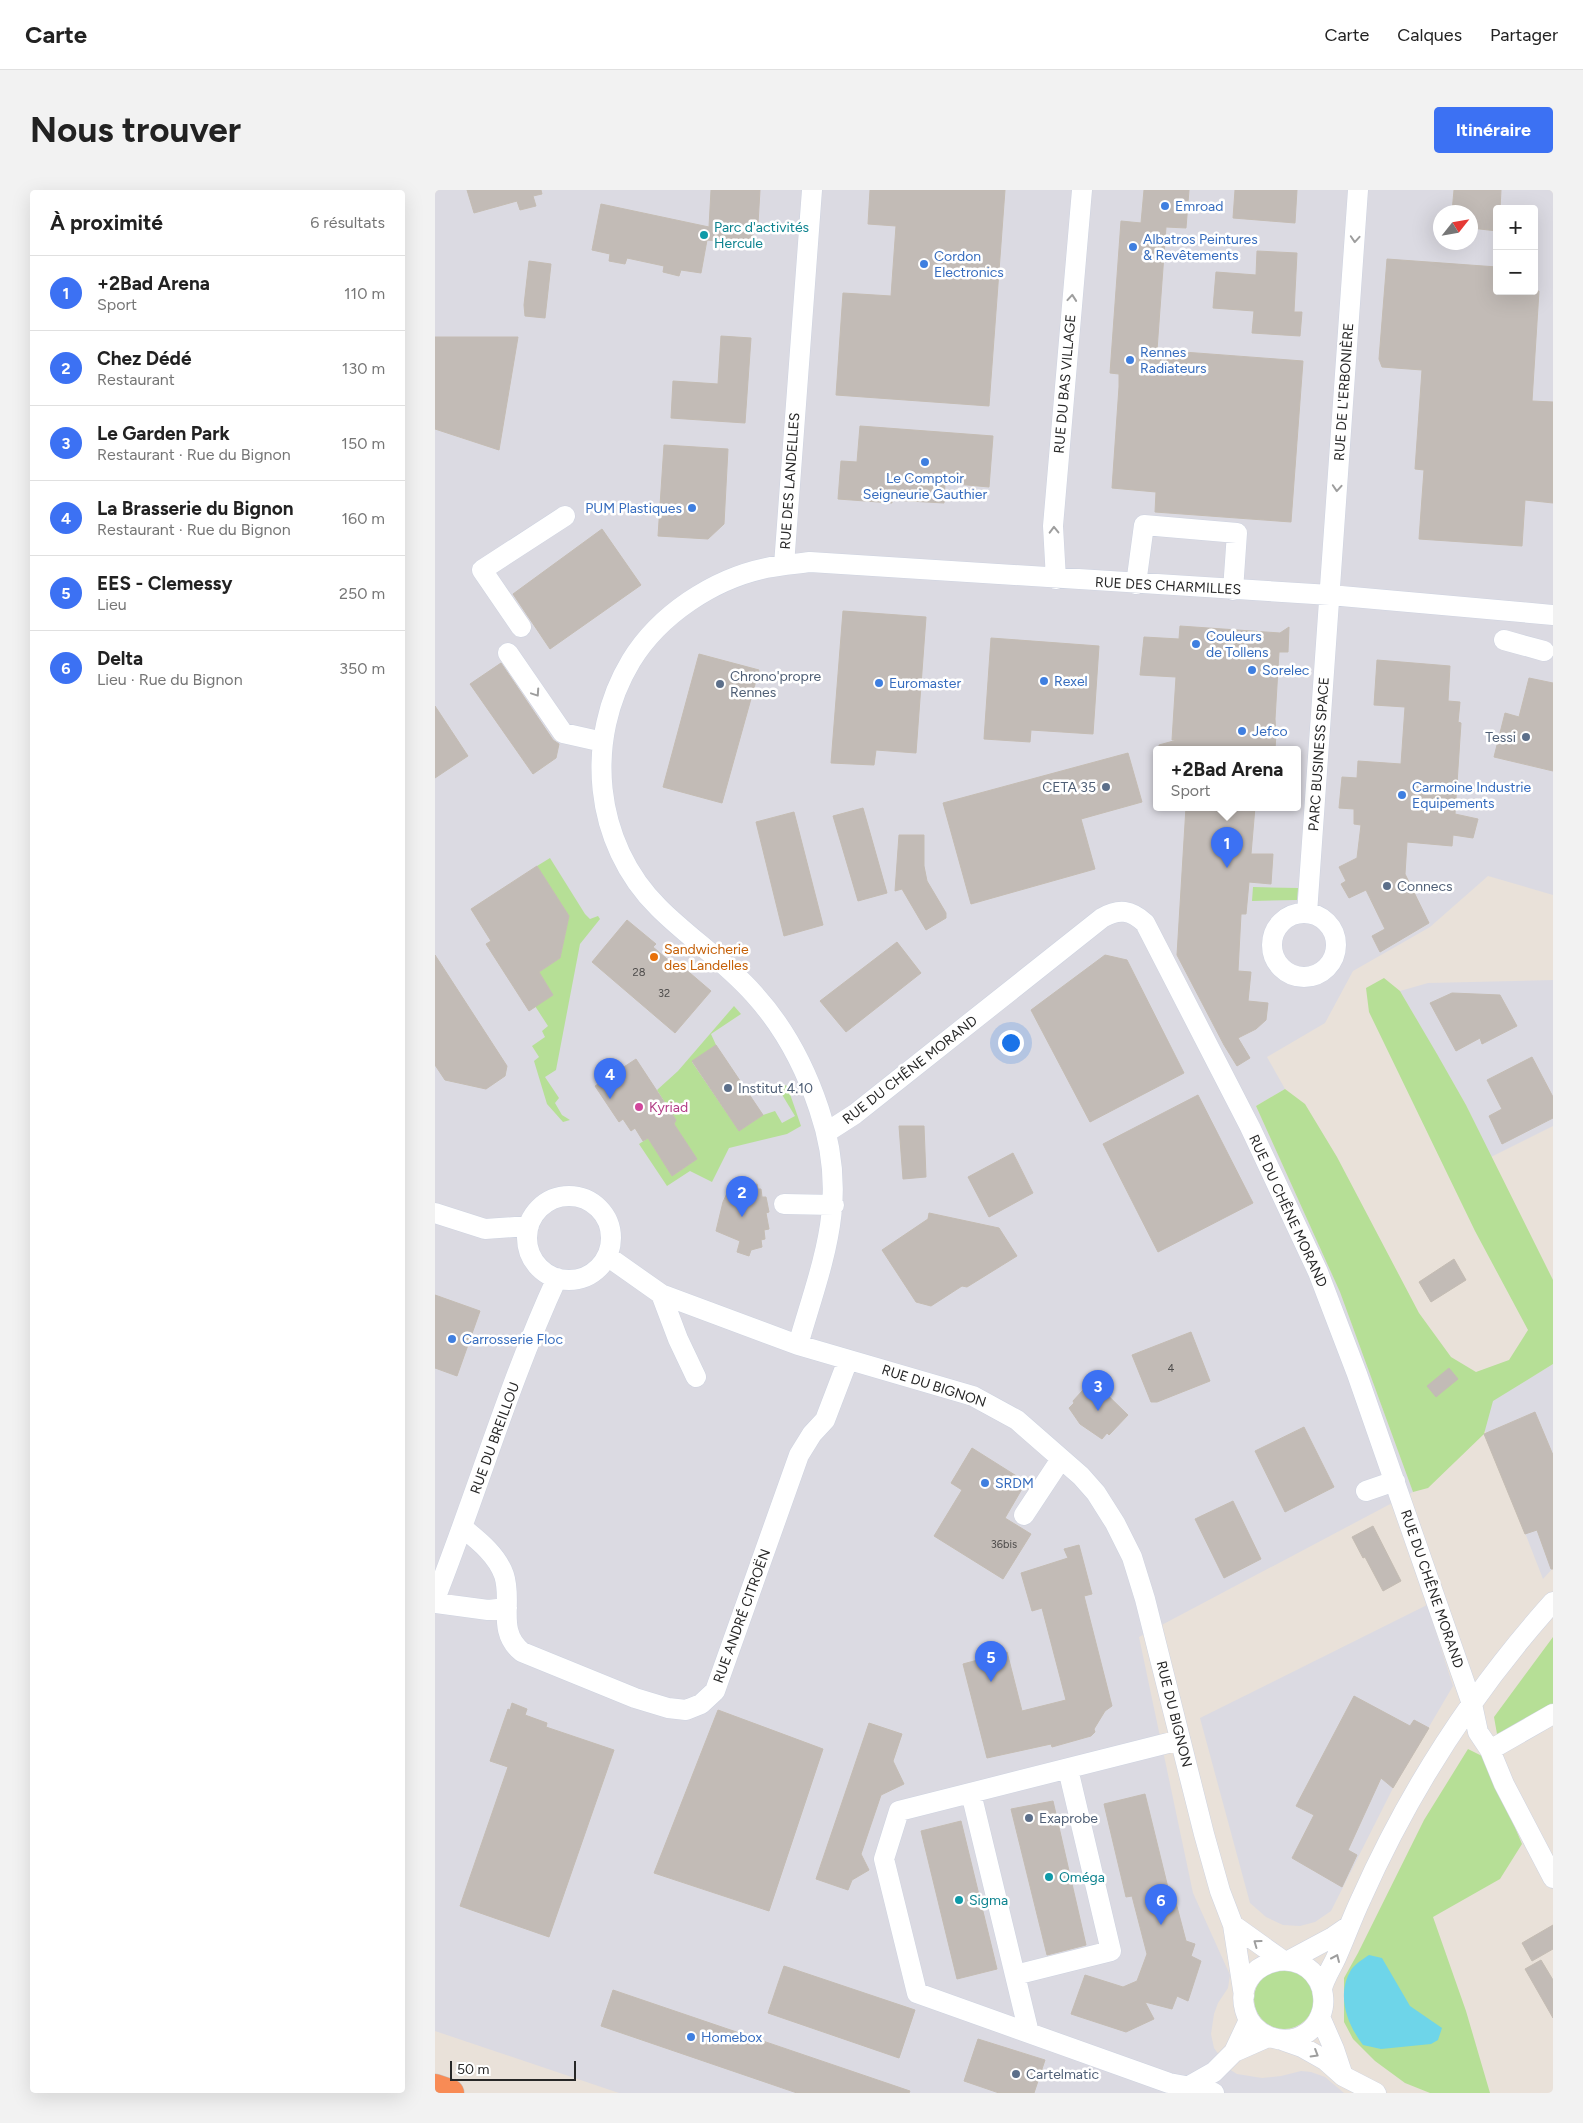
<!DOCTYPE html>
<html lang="fr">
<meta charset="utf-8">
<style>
body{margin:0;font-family:Figtree,sans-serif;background:#f2f2f2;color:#222}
.controls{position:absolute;right:15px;top:15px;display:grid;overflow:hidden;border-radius:5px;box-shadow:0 5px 20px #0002}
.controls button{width:45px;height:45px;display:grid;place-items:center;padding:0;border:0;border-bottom:1px solid #e0e0e0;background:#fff;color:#222;font:25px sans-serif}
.compass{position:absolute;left:998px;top:15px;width:45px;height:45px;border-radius:50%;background:#fff;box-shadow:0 5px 20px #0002;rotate:59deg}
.scale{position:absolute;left:15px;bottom:12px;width:126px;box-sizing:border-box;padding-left:5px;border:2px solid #272727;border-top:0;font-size:14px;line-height:18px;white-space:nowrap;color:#272727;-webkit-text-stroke:4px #fff;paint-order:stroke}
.you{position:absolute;left:575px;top:852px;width:18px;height:18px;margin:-12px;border:4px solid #fff;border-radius:50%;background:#1a73e8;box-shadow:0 0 0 8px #1a73e833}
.badge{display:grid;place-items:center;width:32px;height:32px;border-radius:50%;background:#3c71f3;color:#fff;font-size:16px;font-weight:700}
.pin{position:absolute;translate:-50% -41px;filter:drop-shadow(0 1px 2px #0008)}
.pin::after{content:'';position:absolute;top:26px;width:18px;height:15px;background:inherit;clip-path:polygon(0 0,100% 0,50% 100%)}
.popup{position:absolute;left:718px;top:556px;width:148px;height:65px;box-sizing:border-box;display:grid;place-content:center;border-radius:5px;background:#fff;filter:drop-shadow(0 1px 4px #0005);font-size:16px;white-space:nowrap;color:#767676}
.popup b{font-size:19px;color:#222}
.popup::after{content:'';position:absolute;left:50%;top:100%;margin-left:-10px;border:10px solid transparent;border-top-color:#fff}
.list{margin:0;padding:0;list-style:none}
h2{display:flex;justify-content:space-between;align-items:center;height:65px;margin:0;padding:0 20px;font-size:21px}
h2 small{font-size:16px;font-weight:400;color:#767676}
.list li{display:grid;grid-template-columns:32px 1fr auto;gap:15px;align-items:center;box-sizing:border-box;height:75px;padding:0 20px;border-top:1px solid #e0e0e0}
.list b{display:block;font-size:19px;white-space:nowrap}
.list p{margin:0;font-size:16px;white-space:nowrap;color:#767676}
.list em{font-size:16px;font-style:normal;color:#767676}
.map{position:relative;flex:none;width:1118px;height:1903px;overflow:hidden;border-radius:5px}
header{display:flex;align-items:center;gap:30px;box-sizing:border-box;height:70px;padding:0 25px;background:#fff;border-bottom:1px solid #e0e0e0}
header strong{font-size:24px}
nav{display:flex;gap:28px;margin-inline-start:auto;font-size:18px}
.intro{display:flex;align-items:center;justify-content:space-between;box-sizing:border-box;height:120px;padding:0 30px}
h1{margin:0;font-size:35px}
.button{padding:12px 22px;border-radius:5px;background:#3c71f3;color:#fff;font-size:18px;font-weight:700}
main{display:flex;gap:30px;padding:0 30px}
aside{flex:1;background:#fff;border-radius:5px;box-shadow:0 5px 20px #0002}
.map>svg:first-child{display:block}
.industrial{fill:#dbdae2;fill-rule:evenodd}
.green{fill:#b6df96}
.water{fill:#6ed5e9}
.building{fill:#c2bbb6;stroke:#c4bcb3}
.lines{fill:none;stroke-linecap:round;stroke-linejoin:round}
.minor-casing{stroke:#ced3e0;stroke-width:21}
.highway-casing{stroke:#c3c3c3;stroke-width:29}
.minor{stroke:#fff;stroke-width:20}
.highway{stroke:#f88b55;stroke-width:28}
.oneway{stroke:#9e9e9e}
.shop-dot{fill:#3f7fe0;stroke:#fff;stroke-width:2}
.culture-dot{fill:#0f9aa8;stroke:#fff;stroke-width:2}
.service-dot{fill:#5c6f8a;stroke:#fff;stroke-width:2}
.food-dot{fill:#e8710a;stroke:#fff;stroke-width:2}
.hotel-dot{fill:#d1479c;stroke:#fff;stroke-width:2}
.labels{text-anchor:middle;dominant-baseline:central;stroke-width:5;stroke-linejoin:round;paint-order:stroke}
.number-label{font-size:11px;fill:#4e4c4b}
.shop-label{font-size:14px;fill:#366cbe;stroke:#fff;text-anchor:start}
.culture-label{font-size:14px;fill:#0d838f;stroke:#fff;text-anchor:start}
.street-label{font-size:14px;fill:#272727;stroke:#fff}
.service-label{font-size:14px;fill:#4e5e75;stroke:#fff;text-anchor:start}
.food-label{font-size:14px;fill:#c56008;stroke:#fff;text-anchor:start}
.hotel-label{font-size:14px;fill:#b23c85;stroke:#fff;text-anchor:start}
</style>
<header>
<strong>Carte</strong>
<nav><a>Carte</a><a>Calques</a><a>Partager</a></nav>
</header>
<div class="intro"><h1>Nous trouver</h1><a class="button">Itinéraire</a></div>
<main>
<aside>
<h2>À proximité<small>6 résultats</small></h2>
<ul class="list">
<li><span class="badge">1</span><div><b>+2Bad Arena</b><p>Sport</p></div><em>110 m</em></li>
<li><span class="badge">2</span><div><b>Chez Dédé</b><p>Restaurant</p></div><em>130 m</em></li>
<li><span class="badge">3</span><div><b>Le Garden Park</b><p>Restaurant · Rue du Bignon</p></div><em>150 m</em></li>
<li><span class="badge">4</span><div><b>La Brasserie du Bignon</b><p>Restaurant · Rue du Bignon</p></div><em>160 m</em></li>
<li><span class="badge">5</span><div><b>EES - Clemessy</b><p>Lieu</p></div><em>250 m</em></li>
<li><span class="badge">6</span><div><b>Delta</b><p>Lieu · Rue du Bignon</p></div><em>350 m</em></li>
</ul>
</aside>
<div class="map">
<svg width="1118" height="1903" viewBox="0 0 1118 1903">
<rect width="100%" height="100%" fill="#e9e1d9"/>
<path class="industrial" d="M0 0H1118V705L1053 686 995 737 918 781 890 833 832 867 850 899 821 916 905 1102 978 1302 704 1447 758 1703 795 1785 793 1798 783 1813 779 1824 776 1844 779 1858 794 1879 802 1884 827 1888 846 1886 866 1881 876 1882 890 1887 909 1903H184L0 1841ZM1062 19H1099V101H1062ZM1006 22H1036V52H1006ZM722 559H862V617H722Z
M1118 790V936L1056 967 1031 915 965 801 993 793Z
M1118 1174V1378L1108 1389 1042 1220Z
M992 1415 1018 1496 958 1598 896 1721 880 1732 865 1736 848 1735 831 1727 815 1713 765 1528Z"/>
<path class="green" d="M115 668 150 724 155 729 163 726 165 729 145 754 121 880 110 887 124 908 120 913 127 925 135 930 128 932 112 914 99 871 104 867 97 856 110 847 107 841 113 836 100 816 118 805 104 782 125 768 134 726 102 676Z
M818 697 863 698 862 710 817 711Z
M949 788 965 801 1002 864 1031 915 1118 1090V1174L1058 1211 1049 1244 993 1298 978 1302 905 1102 821 916 850 899 870 914 902 967 984 1123 1016 1167 1041 1182 1074 1170 1093 1140 1040 1041 934 822 931 798Z
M299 816 306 824 276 844 281 855 257 872 304 941 328 925 340 921 347 933 360 926 343 898 347 894 352 896 354 901 366 936 352 944 294 958 277 992 255 981 232 996 204 954 213 948 237 986 262 969 239 934 241 930 222 900 243 881Z
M1118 1447V1517L1062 1544 1059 1527Z
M1033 1559 1051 1568 1087 1654 1065 1689 998 1727 1031 1821 1055 1903H995L970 1893 940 1871 918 1849 909 1832V1788L923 1763 989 1630Z
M819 1809a30 30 0 1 1 60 0a30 30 0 1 1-60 0Z"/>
<path class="water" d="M934 1765 947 1768 975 1816 1007 1838 1003 1850 996 1854 946 1859 928 1855C912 1834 901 1805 916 1780 920 1774 928 1769 934 1765Z"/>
<path class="building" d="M32 0H106L107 4 98 6 101 16 85 20 82 11 39 23Z
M276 0H325L323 34H319L317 54 272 50 266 83 246 80 244 86 228 82 229 76 192 68 190 74 174 71 175 64 157 60 166 14 274 37Z
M435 0H570L554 216 401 205 408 103 456 106 461 36 433 34Z
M709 0H754L751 38 731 37 722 160 868 171 856 332 720 322 721 302 677 298 684 197V184L675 183 686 31 706 33Z
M800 0H862L860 33 798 28Z
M1019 0H1066L1065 19H1062V41L1036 38V22H1017Z
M822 61 862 63 859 122H867L865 146 817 143 819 121 778 118 781 82 821 85Z
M952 69 1062 77V101H1104L1097 211 1118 212V313L1090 310 1087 356 984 349 989 280 980 279 987 180 947 177 944 169Z
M94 71 116 74 110 128 90 126 89 115Z
M286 146 316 148 310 233 236 228 238 191 283 194Z
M0 147H83L64 260 0 239Z
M425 236 558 246 554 297 510 293 509 313 457 310V313L403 309 406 271 422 272Z
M229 255 293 259 289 334 273 349 223 346Z
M167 339 206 395 115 459 78 404Z
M408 421 491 427 481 563 441 560 439 575 396 573Z
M745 436 845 443 854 437 853 462H844L840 529 841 544 840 559H724V555L742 550H737L741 487 705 485 709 447 744 449Z
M556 448 664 456 658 544 596 540 595 552 549 549Z
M264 464 324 480 287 613 228 597Z
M942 470 1015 476 1013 511 1025 512 1023 532 1026 533 1020 624 1043 629 1038 648 1018 645 1017 656 972 652 970 684 994 733 945 762 937 746 950 739 931 700 914 708 906 694 911 691 904 677 922 668 926 635 919 634V619L904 618 907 587 922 588 923 571 966 574 970 517 939 515Z
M66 473 118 550 124 554 121 568 98 584 35 494Z
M1094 488 1118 493V581L1059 567 1070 523 1084 527Z
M0 516 33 566 0 588Z
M693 563 707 612 646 629 660 679 536 714 508 613Z
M751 617H820L816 664H838L836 694 814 692 811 724H806L803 781 816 782 813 811 833 813 831 830 821 839 803 848 815 868 802 876 789 855 742 765Z
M428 618 452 703 423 711 398 626Z
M359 622 388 735 349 746 321 632Z
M464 645H489V676L492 691 511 723V728L491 740 467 699 460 701Z
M102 676 134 726 125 768 104 782 118 805 94 821 51 754 56 751 36 719Z
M192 730 221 754 218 757 245 780 248 777 276 801 240 843 157 772Z
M462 752 486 783 411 842 385 811Z
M0 765 72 876 70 886 51 899 10 890 0 875Z
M670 765 692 770 749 883 655 932 596 820Z
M1017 803 1065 805 1082 836 1047 854 1045 848 1021 861 995 813Z
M281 855 328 925 304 941 257 871Z
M1097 867 1118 907V928L1067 954 1054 926 1067 919 1052 890Z
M201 869 241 930 239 934 262 969 237 986 213 948 208 951 200 938 196 941 188 929 184 932 160 896Z
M763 905 818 1013 723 1062 668 954Z
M464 936H489L491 987 468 989Z
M578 963 598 1003 554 1027 533 987Z
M322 994 323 999H326L327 1007H331L334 1022 331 1023 334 1039 329 1040 330 1049 326 1050 327 1057 316 1060 314 1066 302 1062 305 1051 281 1041 288 1012 293 1001 303 1002 306 997Z
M494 1023 564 1038 582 1066 532 1097 527 1096 496 1116 481 1112 447 1060 493 1029Z
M1019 1069 1031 1090 996 1112 984 1092Z
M0 1105 45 1121 22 1186 0 1178Z
M756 1142 775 1191 722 1212H716L697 1165Z
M1014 1178 1023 1189 1001 1207 992 1196Z
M657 1190 693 1225 674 1245 672 1243 667 1249 645 1234 634 1218 639 1213 638 1211Z
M1100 1222 1118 1265V1379H1116L1102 1340 1090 1344 1049 1244Z
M869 1237 899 1297 850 1322 820 1261Z
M537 1258 591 1292 570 1328 596 1344 568 1389 499 1346 527 1300 516 1293Z
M798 1311 826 1369 789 1388 760 1329Z
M938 1336 966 1391 948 1401 930 1367 928 1368 917 1347Z
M644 1355 657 1404 649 1406 677 1516 670 1521 659 1539 660 1542 656 1546 617 1557 616 1554 552 1568 528 1474 572 1462 587 1521 631 1510 607 1418 597 1421 586 1383 633 1368 629 1359Z
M919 1506 975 1536 979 1530 994 1538 958 1598 946 1588 913 1660 922 1665 907 1697 857 1668 879 1625 861 1616Z
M77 1513 92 1519 90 1525 112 1533 111 1537 179 1560 114 1747 25 1716 73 1577 55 1571 73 1519 75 1520Z
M283 1520 388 1559 334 1721 219 1683Z
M434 1533 467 1544 458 1571 469 1594 446 1605 426 1664 434 1680 417 1690 413 1700 381 1689Z
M710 1604 736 1710 741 1713 751 1751 760 1754 756 1766 766 1771 753 1811 742 1806 737 1819 710 1812 719 1829 691 1842 636 1824 650 1785 688 1797 702 1791 712 1764 697 1706 691 1707 669 1614Z
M618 1611 651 1755 612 1765 576 1619Z
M526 1631 562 1779 522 1789 486 1641Z
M1118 1735V1759L1097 1771 1087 1753Z
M1106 1770 1118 1790V1828L1090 1779Z
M349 1776 480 1820 464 1868 333 1823Z
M178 1800 475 1901 474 1903H362L166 1836Z
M543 1849 610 1870 599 1903H564L529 1891Z"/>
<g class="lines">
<g class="minor-casing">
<path id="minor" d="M349 375 377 0
M621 389 618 336 647 0
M701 394 709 335 802 343 798 400
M86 437 47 380 130 326
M1069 450 1109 461
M73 463 128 543 168 552
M837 755a32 32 0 1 1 64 0a32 32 0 1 1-64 0Z
M872 723 923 0
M392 942 420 924 667 728C684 718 696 720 710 733L815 937 883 1082 922 1184 1037 1514 1043 1542 1055 1560 1069 1594 1118 1688
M92 1048a42 42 0 1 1 84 0a42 42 0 1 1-84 0Z
M349 1014 399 1015
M0 1023 50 1039 94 1036
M172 1066 226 1104 363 1155 538 1206 582 1230 646 1286 661 1303 680 1333 697 1367 710 1409 769 1644 785 1701 798 1735 809 1806
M226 1104 243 1149 261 1187
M363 1155C388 1069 415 1009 384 919 370 877 349 837 319 804 291 772 254 748 224 718 158 653 149 549 196 471 224 425 278 389 331 378 345 375 360 374 375 372L895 405 1118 425
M931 1301 960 1291
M589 1325 626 1269
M28 1338C44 1351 62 1365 69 1385 78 1412 61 1441 87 1462L200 1508 233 1518 251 1520 266 1514 280 1501 364 1265 377 1244 390 1230 413 1170
M0 1409C42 1303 74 1192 122 1088
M0 1413 53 1420 72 1418
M745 1550 464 1621 449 1669 482 1803 734 1893 772 1900 779 1903
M1055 1560 1118 1524
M536 1603 594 1843
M798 1735 847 1770
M855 1770 898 1747 914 1736
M580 1785 676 1761 633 1579
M887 1799C871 1749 796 1771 810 1820 817 1846 850 1859 873 1842 884 1834 890 1819 888 1806 888 1804 887 1801 887 1799 889 1789 897 1777 901 1768 910 1748 917 1728 926 1709 974 1601 1039 1500 1118 1412
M885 1827 899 1859 908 1886
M814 1830 799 1862 833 1847
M847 1850 867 1857 890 1870 908 1886 941 1903
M749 1899 779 1882 799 1862"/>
</g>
<g class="highway-casing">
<path id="highway" d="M0 1898 15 1903"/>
</g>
<use href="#minor" class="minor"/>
<use href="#highway" class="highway"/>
</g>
<defs><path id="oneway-chevron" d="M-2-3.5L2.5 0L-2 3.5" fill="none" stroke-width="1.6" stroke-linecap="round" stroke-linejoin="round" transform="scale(1.25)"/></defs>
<g class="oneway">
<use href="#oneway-chevron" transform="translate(920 49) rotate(94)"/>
<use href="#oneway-chevron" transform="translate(637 108) rotate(-85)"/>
<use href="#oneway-chevron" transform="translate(902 298) rotate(94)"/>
<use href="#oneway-chevron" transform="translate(619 340) rotate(-91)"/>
<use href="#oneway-chevron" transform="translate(101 503) rotate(56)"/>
<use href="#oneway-chevron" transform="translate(822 1753) rotate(-144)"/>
<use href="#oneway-chevron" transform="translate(901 1768) rotate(-66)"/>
<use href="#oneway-chevron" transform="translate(880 1864) rotate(31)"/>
</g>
<g class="shop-dot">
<circle cx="730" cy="16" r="5"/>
<circle cx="698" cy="57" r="5"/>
<circle cx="489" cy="74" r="5"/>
<circle cx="695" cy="170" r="5"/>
<circle cx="490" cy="272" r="5"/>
<circle cx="257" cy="318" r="5"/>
<circle cx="761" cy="454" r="5"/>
<circle cx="817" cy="480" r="5"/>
<circle cx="609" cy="491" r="5"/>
<circle cx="444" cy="493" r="5"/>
<circle cx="807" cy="541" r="5"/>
<circle cx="967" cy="605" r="5"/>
<circle cx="17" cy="1149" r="5"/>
<circle cx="550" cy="1293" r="5"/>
<circle cx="256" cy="1847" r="5"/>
</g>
<g class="culture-dot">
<circle cx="269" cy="45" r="5"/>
<circle cx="614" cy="1687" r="5"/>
<circle cx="524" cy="1710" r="5"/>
</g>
<g class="service-dot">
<circle cx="285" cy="494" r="5"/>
<circle cx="1091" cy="547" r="5"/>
<circle cx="671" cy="597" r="5"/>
<circle cx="952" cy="696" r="5"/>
<circle cx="293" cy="898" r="5"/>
<circle cx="594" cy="1628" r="5"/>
<circle cx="581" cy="1884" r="5"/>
</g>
<circle class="food-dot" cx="219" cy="767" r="5"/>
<circle class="hotel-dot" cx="204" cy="917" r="5"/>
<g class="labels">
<g class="number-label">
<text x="204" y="782">28</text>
<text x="229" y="803">32</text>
<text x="736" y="1178">4</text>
<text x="569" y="1354">36bis</text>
</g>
<g class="shop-label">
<text x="740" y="16">Emroad</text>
<text x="708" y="49">Albatros Peintures<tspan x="708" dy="16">&amp; Revêtements</tspan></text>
<text x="499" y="66">Cordon<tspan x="499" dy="16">Electronics</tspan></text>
<text x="705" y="162">Rennes<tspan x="705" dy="16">Radiateurs</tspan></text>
<text x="490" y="288" text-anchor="middle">Le Comptoir<tspan x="490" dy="16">Seigneurie Gauthier</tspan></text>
<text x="247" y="318" text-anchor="end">PUM Plastiques</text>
<text x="771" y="446">Couleurs<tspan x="771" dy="16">de Tollens</tspan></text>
<text x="827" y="480">Sorelec</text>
<text x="619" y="491">Rexel</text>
<text x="454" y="493">Euromaster</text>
<text x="817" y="541">Jefco</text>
<text x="977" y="597">Carmoine Industrie<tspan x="977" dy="16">Equipements</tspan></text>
<text x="27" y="1149">Carrosserie Floc</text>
<text x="560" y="1293">SRDM</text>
<text x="266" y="1847">Homebox</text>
</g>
<g class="culture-label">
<text x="279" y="37">Parc d'activités<tspan x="279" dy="16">Hercule</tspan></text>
<text x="624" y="1687">Oméga</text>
<text x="534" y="1710">Sigma</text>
</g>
<g class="street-label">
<text transform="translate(630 194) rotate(-85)">RUE DU BAS VILLAGE</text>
<text transform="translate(909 202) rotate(-86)">RUE DE L'ERBONIÈRE</text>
<text transform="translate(355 291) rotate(-86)">RUE DES LANDELLES</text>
<text transform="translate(733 396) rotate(3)">RUE DES CHARMILLES</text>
<text transform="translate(884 564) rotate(-86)">PARC BUSINESS SPACE</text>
<text transform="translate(475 880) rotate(-38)">RUE DU CHÊNE MORAND</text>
<text transform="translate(853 1021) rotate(65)">RUE DU CHÊNE MORAND</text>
<text transform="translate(499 1196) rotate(18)">RUE DU BIGNON</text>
<text transform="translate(60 1248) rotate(-70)">RUE DU BREILLOU</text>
<text transform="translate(997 1399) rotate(71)">RUE DU CHÊNE MORAND</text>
<text transform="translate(307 1426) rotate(-70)">RUE ANDRÉ CITROËN</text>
<text transform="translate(739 1524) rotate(76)">RUE DU BIGNON</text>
</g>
<g class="service-label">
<text x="295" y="486">Chrono'propre<tspan x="295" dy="16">Rennes</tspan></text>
<text x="1081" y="547" text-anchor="end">Tessi</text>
<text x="661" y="597" text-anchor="end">CETA 35</text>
<text x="962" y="696">Connecs</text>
<text x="303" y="898">Institut 4.10</text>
<text x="604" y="1628">Exaprobe</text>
<text x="591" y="1884">Cartelmatic</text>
</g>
<g class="food-label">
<text x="229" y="759">Sandwicherie<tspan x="229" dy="16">des Landelles</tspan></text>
</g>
<g class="hotel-label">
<text x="214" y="917">Kyriad</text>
</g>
</g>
</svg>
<div class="controls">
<button>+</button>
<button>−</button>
</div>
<svg class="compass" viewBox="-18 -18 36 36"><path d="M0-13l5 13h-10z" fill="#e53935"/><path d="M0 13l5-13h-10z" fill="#767676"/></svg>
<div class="scale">50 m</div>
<div class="you"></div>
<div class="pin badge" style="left:792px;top:678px">1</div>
<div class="popup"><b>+2Bad Arena</b>Sport</div>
<div class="pin badge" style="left:307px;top:1027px">2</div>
<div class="pin badge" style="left:663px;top:1221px">3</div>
<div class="pin badge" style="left:175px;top:909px">4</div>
<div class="pin badge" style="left:556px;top:1492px">5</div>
<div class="pin badge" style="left:726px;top:1735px">6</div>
</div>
</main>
